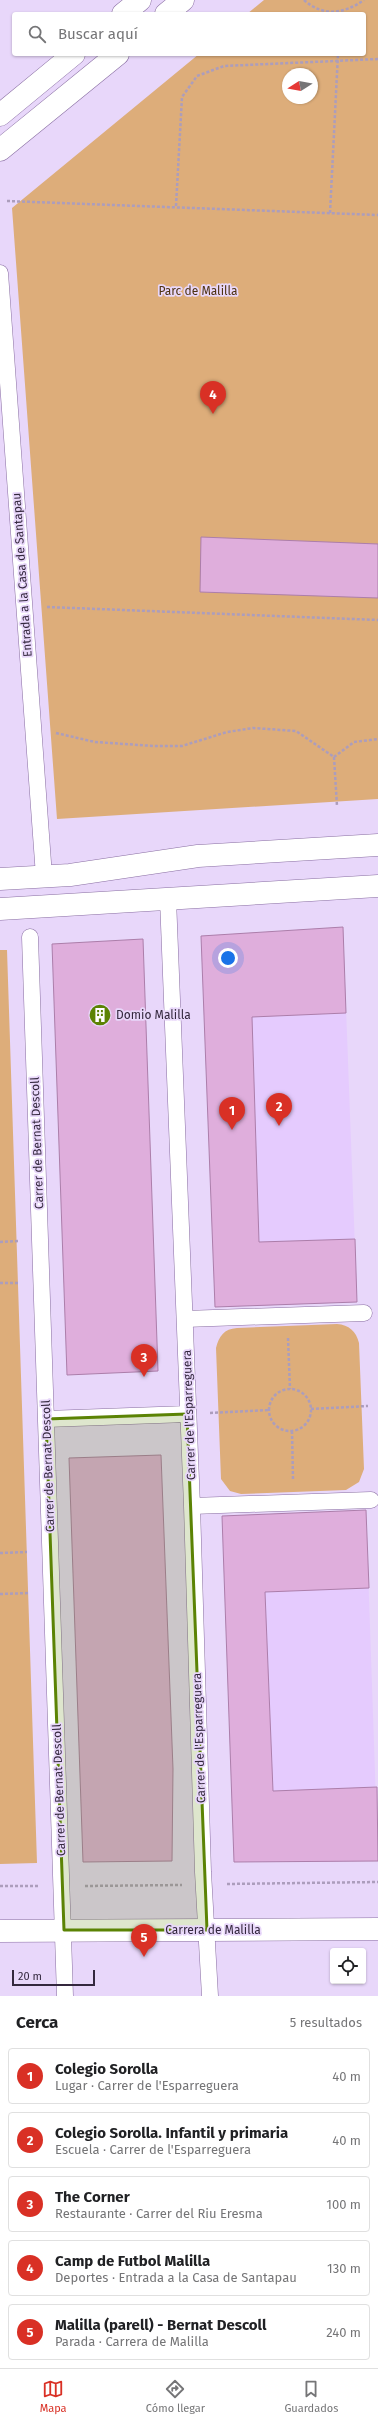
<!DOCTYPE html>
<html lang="es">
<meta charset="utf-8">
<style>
body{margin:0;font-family:"Fira Sans",sans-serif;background:#f2f2f2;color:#202124}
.controls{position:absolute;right:12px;bottom:12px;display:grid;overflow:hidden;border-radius:4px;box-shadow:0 1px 3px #0004}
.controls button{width:36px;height:36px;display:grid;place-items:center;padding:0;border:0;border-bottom:1px solid #e0e0e0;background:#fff;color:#202124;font:20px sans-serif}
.compass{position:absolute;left:282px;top:68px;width:36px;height:36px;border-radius:50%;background:#fff;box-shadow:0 1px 3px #0004;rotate:259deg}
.scale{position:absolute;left:12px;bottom:10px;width:83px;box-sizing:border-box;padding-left:4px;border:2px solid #34283e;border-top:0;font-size:11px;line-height:14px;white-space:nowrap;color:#34283e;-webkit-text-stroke:3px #e8d7fa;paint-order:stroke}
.you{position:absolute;left:228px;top:958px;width:14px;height:14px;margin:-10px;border:3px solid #fff;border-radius:50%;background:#1a73e8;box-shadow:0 0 0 6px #1a73e833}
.badge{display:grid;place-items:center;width:26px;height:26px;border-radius:50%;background:#d93025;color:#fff;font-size:13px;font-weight:700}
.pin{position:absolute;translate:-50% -33px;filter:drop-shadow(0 1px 2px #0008)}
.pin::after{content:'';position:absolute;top:21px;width:14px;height:12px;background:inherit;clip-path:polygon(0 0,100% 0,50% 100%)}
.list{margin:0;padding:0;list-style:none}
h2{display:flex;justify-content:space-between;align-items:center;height:52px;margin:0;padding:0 16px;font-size:17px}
h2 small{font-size:13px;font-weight:400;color:#757577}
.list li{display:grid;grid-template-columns:26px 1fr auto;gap:12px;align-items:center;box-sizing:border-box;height:56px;margin:0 8px 8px;padding:0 8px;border:1px solid #e0e0e0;border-radius:4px}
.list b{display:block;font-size:15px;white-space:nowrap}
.list p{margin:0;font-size:13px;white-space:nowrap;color:#757577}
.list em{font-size:13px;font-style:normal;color:#757577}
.icon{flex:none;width:22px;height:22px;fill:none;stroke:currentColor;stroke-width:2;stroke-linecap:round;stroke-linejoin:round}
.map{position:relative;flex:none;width:378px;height:1996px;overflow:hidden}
.search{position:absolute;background:#fff;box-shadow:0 1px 3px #0004;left:12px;right:12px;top:12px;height:44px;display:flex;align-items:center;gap:10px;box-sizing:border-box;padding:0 14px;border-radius:4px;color:#757577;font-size:15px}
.sheet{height:372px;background:#fff}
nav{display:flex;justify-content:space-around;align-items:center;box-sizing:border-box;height:56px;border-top:1px solid #e0e0e0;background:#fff;font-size:11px;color:#757577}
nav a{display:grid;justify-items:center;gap:2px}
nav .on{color:#d93025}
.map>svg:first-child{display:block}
.built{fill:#e5cbfe}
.green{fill:#ddad7a;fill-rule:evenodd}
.building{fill:#dfaedc;stroke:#ac7eaa}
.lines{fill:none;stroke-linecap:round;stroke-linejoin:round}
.pedestrian-casing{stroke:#896ea2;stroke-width:17}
.minor-casing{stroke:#896ea2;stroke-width:23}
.tertiary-casing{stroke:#896ea2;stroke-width:23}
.path{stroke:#ac9dbc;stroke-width:2.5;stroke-dasharray:3 2;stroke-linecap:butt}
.pedestrian{stroke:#fff;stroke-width:16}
.minor{stroke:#fff;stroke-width:22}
.tertiary{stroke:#fff;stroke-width:22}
.marked{fill:#5b8304;fill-opacity:0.2;stroke:#5b8304;stroke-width:3;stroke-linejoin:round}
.labels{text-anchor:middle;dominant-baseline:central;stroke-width:3.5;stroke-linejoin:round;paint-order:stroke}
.park-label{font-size:12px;fill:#4d3211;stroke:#e8d7fa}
.street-label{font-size:12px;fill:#34283e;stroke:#e8d7fa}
.poi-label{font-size:12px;fill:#34283e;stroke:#e8d7fa;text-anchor:start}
</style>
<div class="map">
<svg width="378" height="1996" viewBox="0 0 378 1996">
<rect width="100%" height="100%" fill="#e8d7fa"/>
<path class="built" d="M343 927 357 1302 215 1307 201 936Z
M366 1510 378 1861 234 1862 222 1516Z"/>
<path class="green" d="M264 0H378V799L57 819 12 208 199 54H364V14H247ZM288 74H312V98H288Z
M0 950H7L37 1863 0 1864Z
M337 1324C349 1325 356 1331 359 1343L364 1469 359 1482 346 1490 241 1494 230 1491 221 1479 216 1348C219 1336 224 1329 237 1328Z"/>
<path class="building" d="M201 537 378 544V598L200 592Z
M343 927 346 1013 252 1017 259 1242 355 1239 357 1302 215 1307 201 936Z
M143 939 158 1371 67 1375 52 944Z
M161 1455 173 1769 172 1861 83 1862 69 1458Z
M366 1510 369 1588 265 1592 273 1791 377 1787 378 1861 234 1862 222 1516Z"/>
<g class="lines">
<g class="pedestrian-casing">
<path id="pedestrian" d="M0 273 44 876
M168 899 192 1506 203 1872 210 1996
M30 937 65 1996
M185 1319 364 1313
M46 1419 187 1414
M192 1506 371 1500"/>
</g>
<g class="minor-casing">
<path id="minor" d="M123 14 140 0
M166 14 183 0
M0 115 74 54
M0 150 118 54
M0 879 70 875 198 856 378 845
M0 909 378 886"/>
</g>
<g class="tertiary-casing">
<path id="tertiary" d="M0 1931 378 1929"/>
</g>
<path class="path" d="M304 0C323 17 344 14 364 0
M7 201 378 215
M176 206 182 97 197 76 224 66 378 59
M330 213 338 54
M47 607 378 620
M56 733 95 742 154 746H182L227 732 253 728 296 731 334 757
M334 757 337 806
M334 757 354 742 378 739
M0 1242 18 1241
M0 1283H19
M288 1338 290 1389
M269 1410a21 21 0 1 1 42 0a21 21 0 1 1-42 0Z
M311 1409 368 1406
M210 1413 269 1410
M292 1431 293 1480
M0 1553 27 1552
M0 1594 29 1593
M227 1884 378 1882
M0 1886H40
M85 1886 182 1885"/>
<use href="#pedestrian" class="pedestrian"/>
<use href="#minor" class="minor"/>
<use href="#tertiary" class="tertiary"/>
</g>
<path class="marked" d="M187 1414 207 1930H64L46 1419Z"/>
<defs>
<g id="building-disc" transform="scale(1.15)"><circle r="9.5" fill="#5b8304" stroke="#e8d7fa"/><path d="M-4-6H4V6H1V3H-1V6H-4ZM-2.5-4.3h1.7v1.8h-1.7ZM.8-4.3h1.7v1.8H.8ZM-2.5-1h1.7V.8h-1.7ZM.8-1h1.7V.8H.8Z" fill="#fff"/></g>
</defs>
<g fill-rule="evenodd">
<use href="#building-disc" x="100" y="1015"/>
</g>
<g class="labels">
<g class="park-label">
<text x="198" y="291">Parc de Malilla</text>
</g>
<g class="street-label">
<text transform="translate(22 575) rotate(-94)">Entrada a la Casa de Santapau</text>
<text transform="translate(37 1143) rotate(-92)">Carrer de Bernat Descoll</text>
<text transform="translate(189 1415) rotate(-92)">Carrer de l'Esparreguera</text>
<text transform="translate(48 1466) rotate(-92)">Carrer de Bernat Descoll</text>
<text transform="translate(199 1738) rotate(-92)">Carrer de l'Esparreguera</text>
<text transform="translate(59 1790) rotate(-92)">Carrer de Bernat Descoll</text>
<text x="213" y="1930">Carrera de Malilla</text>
</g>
<g class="poi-label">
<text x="116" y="1015">Domio Malilla</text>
</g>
</g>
</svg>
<div class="controls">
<button><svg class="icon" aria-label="locate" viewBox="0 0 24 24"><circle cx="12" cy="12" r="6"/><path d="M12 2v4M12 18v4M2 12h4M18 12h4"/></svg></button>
</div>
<svg class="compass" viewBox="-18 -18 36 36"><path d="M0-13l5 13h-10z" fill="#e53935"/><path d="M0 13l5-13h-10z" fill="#757577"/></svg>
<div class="scale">20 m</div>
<div class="you"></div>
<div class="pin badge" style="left:232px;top:1130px">1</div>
<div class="pin badge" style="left:279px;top:1126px">2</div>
<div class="pin badge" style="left:144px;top:1377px">3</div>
<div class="pin badge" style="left:213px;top:414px">4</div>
<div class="pin badge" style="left:144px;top:1957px">5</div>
<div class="search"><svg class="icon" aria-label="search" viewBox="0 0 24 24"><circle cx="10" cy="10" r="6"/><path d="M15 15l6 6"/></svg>Buscar aquí</div>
</div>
<section class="sheet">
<h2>Cerca<small>5 resultados</small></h2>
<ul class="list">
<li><span class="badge">1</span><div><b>Colegio Sorolla</b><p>Lugar · Carrer de l'Esparreguera</p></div><em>40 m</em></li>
<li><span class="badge">2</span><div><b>Colegio Sorolla. Infantil y primaria</b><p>Escuela · Carrer de l'Esparreguera</p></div><em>40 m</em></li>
<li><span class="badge">3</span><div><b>The Corner</b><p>Restaurante · Carrer del Riu Eresma</p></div><em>100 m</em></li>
<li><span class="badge">4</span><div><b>Camp de Futbol Malilla</b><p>Deportes · Entrada a la Casa de Santapau</p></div><em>130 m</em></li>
<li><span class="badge">5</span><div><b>Malilla (parell) - Bernat Descoll</b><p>Parada · Carrera de Malilla</p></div><em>240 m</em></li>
</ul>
</section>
<nav>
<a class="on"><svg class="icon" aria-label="map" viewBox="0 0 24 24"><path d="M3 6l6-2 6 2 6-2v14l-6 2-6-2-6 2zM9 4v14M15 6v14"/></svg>Mapa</a>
<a><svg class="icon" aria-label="directions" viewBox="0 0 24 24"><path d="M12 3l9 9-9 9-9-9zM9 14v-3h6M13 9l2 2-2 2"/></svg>Cómo llegar</a>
<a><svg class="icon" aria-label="saved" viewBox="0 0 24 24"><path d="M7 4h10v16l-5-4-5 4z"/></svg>Guardados</a>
</nav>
